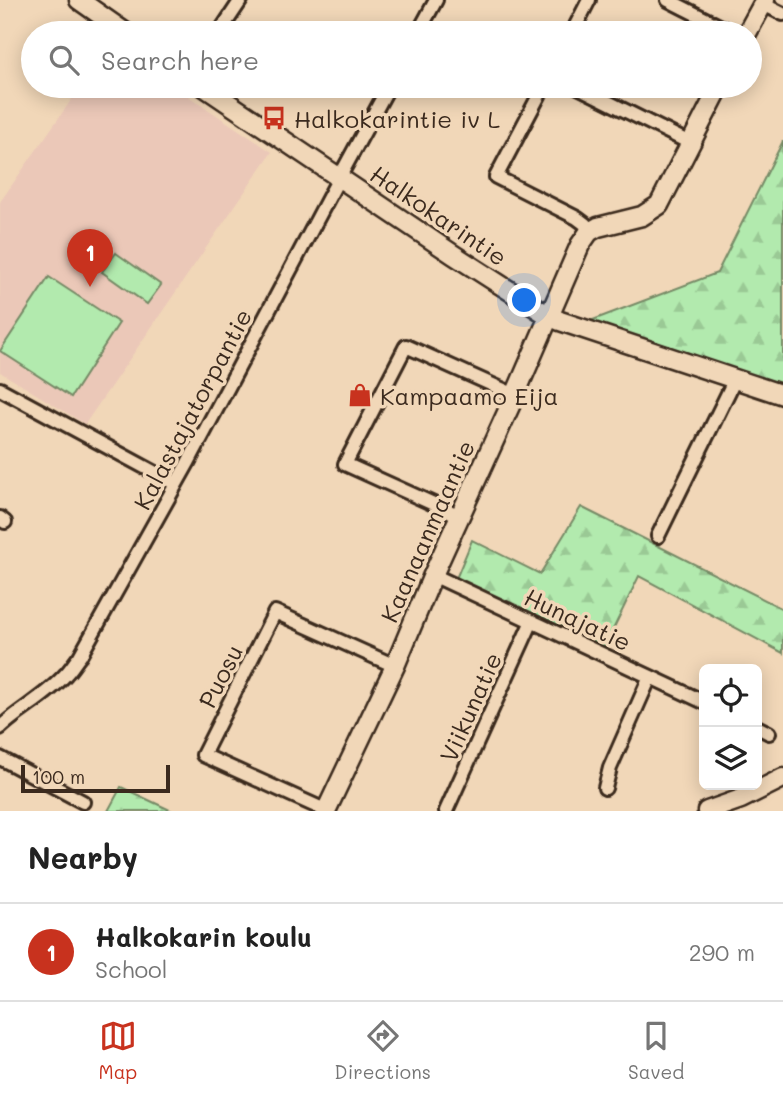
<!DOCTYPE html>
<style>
body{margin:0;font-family:Mali,sans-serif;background:#f2f2f2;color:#222}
.controls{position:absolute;right:21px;bottom:21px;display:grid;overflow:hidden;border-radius:10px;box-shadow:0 4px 18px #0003}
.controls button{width:63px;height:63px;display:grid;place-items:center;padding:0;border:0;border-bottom:2px solid #e0e0e0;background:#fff;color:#222;font:35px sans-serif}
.scale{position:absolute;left:21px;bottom:18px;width:149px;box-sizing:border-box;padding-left:7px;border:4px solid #3b2a1e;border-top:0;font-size:19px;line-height:24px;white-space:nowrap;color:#3b2a1e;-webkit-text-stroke:5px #f1d7b8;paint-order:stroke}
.you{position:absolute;left:525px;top:301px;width:24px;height:24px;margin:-18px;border:5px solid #fff;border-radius:50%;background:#1a73e8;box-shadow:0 0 0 10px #1a73e833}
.badge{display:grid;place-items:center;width:46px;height:46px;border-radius:50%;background:#c8321e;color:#fff;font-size:23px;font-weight:700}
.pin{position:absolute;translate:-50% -58px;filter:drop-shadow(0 2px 4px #0008)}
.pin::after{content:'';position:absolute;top:37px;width:24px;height:21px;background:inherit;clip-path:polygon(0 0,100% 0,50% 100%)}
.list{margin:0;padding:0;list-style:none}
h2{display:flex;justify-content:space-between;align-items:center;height:91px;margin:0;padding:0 28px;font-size:30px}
h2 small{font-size:23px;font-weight:400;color:#767676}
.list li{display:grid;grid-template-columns:46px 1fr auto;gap:21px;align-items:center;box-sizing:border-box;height:98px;padding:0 28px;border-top:2px solid #e0e0e0}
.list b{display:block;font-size:26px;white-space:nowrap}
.list p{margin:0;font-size:23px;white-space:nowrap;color:#767676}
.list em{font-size:23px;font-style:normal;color:#767676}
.icon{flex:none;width:38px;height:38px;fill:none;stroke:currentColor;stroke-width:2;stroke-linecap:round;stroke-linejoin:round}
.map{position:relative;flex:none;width:783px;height:811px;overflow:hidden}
.search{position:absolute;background:#fff;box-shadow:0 4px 18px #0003;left:21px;right:21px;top:21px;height:77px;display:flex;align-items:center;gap:18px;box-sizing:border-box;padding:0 24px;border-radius:38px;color:#767676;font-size:26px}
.sheet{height:189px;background:#fff}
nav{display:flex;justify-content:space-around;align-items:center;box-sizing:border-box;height:98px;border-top:2px solid #e0e0e0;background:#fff;font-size:19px;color:#767676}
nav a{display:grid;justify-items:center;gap:4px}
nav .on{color:#c8321e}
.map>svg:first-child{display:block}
.built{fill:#ebc8b8}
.forest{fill:url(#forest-firs);stroke:#768a66;stroke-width:2}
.park{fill:#b2eaae;stroke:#768a66;stroke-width:2}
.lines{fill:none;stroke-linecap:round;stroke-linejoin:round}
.street-casing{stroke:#3b2a1e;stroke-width:18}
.secondary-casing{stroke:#3b2a1e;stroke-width:23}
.street{stroke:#f1d7b8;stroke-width:12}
.secondary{stroke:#f1d7b8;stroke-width:18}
.labels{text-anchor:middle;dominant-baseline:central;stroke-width:7;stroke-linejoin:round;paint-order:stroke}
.poi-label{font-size:24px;fill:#3b2a1e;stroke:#f1d7b8;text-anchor:start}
.street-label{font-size:24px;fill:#3b2a1e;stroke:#f1d7b8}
</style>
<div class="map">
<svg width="783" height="811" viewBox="0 0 783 811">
<defs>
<pattern id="forest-firs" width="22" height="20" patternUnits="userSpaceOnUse" patternTransform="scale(1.75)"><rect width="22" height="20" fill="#b2eaae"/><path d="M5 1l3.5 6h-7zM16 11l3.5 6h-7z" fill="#9ac995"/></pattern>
</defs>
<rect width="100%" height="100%" fill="#f1d7b8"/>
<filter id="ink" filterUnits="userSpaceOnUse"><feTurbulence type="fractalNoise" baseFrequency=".0143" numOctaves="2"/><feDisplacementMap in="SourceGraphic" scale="14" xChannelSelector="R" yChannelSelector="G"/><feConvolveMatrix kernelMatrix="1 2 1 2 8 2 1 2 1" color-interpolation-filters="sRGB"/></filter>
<g filter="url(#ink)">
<path class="built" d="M81 86H173L272 152 85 424 0 372V202Z"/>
<path class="forest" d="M783 141V391L585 323 717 273Z
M581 507 783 609V653L639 576 604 648 455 581 472 540 540 574Z
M121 787 172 811H108Z"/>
<path class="park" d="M116 253 161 285 147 304 102 272Z
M49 277 119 323 71 397 0 351Z"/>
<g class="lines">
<g class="street-casing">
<path id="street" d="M668 0 733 33
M763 4 783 14
M219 33 241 0
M418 33 436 0
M572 33 589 0
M544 86 496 177 577 218 585 224 589 232
M576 86 692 144
M0 389 176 484
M460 516 345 464 406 346 515 395
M0 518 5 522
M658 536 735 379
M433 575 704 702
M757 727 769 733
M0 728C20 709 47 696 66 674 71 669 75 662 80 656L189 461 339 178 389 86
M0 758 83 802
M605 788 610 768 650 677
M327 811 203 755 275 612 395 666
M446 811 532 621"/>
</g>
<g class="secondary-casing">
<path id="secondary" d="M79 0 126 33
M747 33 765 0
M203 86 454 255 549 316 560 321 783 395
M326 811 395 666 433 575 515 395 580 245 589 232 598 227 642 216 659 205 720 86
M707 811 741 799 783 778"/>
</g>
<use href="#street" class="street"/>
<use href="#secondary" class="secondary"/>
</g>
</g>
<defs>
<g id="bus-bare" transform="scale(1.89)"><path d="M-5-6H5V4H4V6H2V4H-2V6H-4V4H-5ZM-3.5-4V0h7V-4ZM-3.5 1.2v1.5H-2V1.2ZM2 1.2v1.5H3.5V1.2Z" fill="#c8321e" stroke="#f1d7b8" stroke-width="2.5" paint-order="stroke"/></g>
<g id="shop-bare" transform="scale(1.89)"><path d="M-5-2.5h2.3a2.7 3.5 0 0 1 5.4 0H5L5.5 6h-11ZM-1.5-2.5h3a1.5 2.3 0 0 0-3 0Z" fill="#c8321e" stroke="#f1d7b8" stroke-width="2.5" paint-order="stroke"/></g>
</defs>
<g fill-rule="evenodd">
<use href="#bus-bare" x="274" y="118"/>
<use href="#shop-bare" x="360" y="395"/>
</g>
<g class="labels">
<g class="poi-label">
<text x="294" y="118">Halkokarintie iv L</text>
<text x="380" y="395">Kampaamo Eija</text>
</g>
<g class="street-label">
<text transform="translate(439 215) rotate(34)">Halkokarintie</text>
<text transform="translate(192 409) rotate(-62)">Kalastajatorpantie</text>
<text transform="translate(427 531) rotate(-66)">Kaanaanmaantie</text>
<text transform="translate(578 619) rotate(25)">Hunajatie</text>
<text transform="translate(220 676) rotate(-63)">Puosu</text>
<text transform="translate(470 707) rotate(-66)">Viikunatie</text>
</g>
</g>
</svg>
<div class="controls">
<button><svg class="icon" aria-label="locate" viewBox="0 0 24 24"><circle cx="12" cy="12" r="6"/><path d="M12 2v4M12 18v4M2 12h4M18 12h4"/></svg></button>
<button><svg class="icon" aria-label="layers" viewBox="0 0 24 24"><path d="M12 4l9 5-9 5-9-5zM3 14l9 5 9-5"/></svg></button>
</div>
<div class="scale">100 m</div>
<div class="you"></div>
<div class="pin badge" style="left:90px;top:287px">1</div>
<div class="search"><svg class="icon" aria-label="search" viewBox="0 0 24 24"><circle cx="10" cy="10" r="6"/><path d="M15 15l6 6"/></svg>Search here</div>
</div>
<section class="sheet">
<h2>Nearby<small></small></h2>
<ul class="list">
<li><span class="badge">1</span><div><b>Halkokarin koulu</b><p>School</p></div><em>290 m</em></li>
</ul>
</section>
<nav>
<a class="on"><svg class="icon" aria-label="map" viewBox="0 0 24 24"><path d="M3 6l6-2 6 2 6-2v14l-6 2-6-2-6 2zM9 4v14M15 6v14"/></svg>Map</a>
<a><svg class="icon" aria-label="directions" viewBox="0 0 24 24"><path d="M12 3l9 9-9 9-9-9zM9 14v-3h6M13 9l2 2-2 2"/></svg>Directions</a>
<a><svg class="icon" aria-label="saved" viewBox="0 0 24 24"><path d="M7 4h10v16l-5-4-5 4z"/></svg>Saved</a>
</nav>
